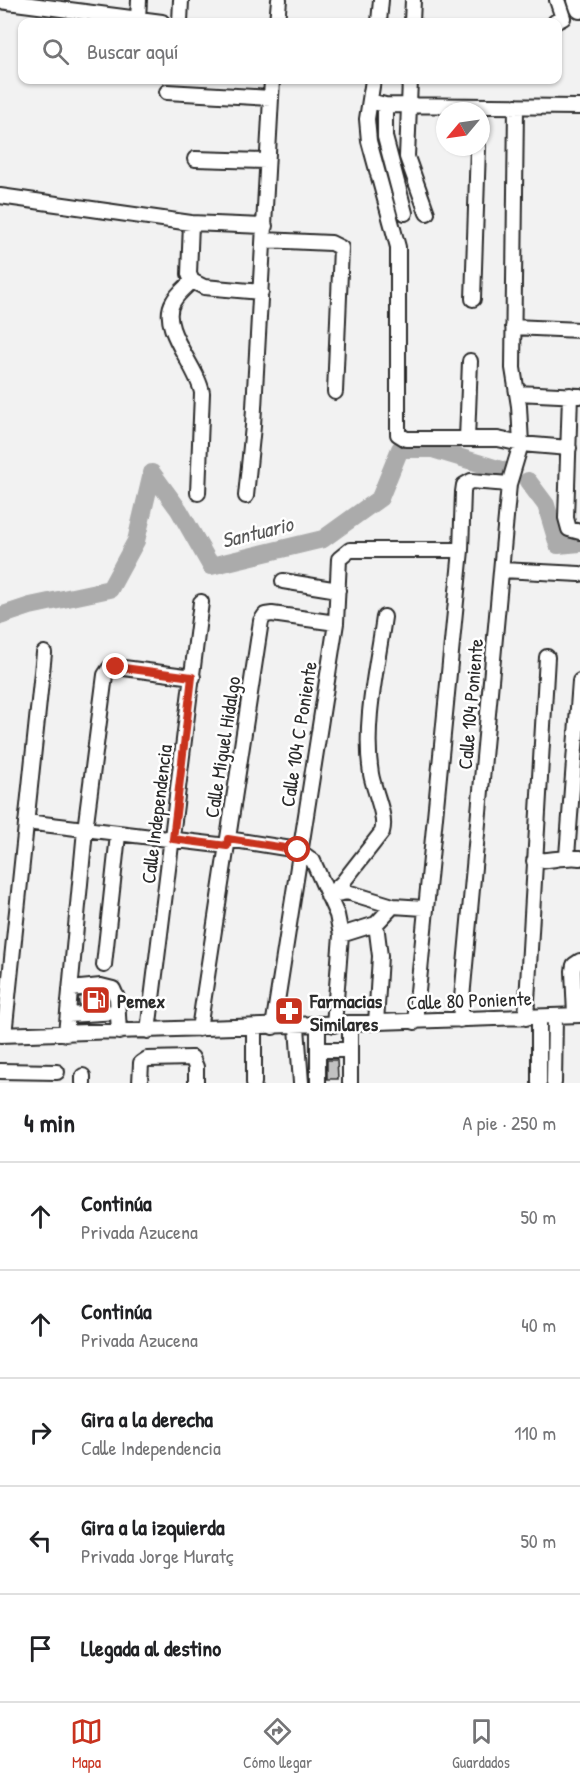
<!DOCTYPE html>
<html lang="es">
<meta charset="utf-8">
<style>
body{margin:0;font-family:"Patrick Hand",sans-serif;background:#f6f6f6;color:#202124}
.compass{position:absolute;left:436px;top:102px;width:54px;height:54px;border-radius:50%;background:#fff;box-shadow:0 2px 4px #0004;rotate:241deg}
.stop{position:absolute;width:18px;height:18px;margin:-14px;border:4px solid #c8321e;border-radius:50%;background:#fff}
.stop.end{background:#c8321e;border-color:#fff;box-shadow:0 2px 6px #0008}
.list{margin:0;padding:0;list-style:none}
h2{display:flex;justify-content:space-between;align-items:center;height:78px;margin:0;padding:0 24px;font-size:26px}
h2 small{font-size:20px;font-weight:400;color:#757577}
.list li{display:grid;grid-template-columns:39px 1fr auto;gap:18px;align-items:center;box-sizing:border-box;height:108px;padding:0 24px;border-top:2px solid #e0e0e0}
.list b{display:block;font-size:22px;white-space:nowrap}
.list p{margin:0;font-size:20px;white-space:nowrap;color:#757577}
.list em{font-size:20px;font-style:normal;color:#757577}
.icon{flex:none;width:33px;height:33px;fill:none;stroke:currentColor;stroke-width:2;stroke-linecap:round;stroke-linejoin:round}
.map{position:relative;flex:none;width:580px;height:1083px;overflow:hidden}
.search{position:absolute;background:#fff;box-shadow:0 2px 4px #0004;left:18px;right:18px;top:18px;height:66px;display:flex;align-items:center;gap:15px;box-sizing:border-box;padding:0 21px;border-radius:12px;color:#757577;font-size:22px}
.sheet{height:618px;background:#fff}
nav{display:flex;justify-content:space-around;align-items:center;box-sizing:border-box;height:84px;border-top:2px solid #e0e0e0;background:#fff;font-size:16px;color:#757577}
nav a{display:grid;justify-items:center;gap:3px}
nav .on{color:#c8321e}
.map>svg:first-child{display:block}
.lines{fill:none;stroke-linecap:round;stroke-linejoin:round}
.river{stroke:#ababab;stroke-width:18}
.building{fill:#c1c1c1;stroke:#2b2b2b;stroke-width:1.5}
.minor-casing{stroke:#2b2b2b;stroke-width:18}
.major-casing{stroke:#2b2b2b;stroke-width:22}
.minor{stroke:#fff;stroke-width:14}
.major{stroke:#fff;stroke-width:18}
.route{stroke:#c8321e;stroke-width:8}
.labels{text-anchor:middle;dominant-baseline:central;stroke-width:5;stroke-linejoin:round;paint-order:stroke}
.street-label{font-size:20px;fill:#2b2b2b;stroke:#fff}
.poi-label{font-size:20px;font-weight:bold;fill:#2b2b2b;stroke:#fff;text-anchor:start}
.water-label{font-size:21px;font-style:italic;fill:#585858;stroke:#fff}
</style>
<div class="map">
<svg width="580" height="1083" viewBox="0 0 580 1083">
<rect width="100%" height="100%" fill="#f2f2f2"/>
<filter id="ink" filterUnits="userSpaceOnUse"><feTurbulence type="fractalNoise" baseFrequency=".0167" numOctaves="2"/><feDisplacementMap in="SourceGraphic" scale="12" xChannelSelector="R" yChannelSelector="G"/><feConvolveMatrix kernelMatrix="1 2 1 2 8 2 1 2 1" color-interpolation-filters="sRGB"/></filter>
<g filter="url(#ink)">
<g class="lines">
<path class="river" d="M528 481 546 505 558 545 580 543
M0 616 30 606 110 589 136 541 152 473 179 510 211 566 323 539 380 498 400 449H432L505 471"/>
</g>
<path class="building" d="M100 995 107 997 108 1004 79 1005 78 997Z
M327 1060H337L338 1079H327Z"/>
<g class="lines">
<g class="minor-casing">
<path id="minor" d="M0 1 162 22
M138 19 139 0
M180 22 181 0
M277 22 279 0
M379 22 381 0
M412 22 413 0
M555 22 563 18 557 0
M373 80 367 119 369 141 398 247V434L406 439H498L521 444 569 448
M410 80 407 157 427 213
M167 92 271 98
M370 101 385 105 580 107
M385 105V137L405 213
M195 159 267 161
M0 196 191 223 265 226
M191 223 189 274 192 281 204 287 261 292
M264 240 331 243 341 248 335 392
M192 281C186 287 177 294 173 302 158 327 198 367 202 393L198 493
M473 299 478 147
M513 327 580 330
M517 393 580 396
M570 395 566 518 569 529 580 532
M467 439 470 361
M246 496 253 426 272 80
M502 570 580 574
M283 581 338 590
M26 822 227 846
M228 839 298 850 313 861 337 915 341 935 334 1025
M567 856 580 681
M534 861C550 861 565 856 580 858
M330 895 347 892 393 906 424 908
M328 896 343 882 382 832C387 816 374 792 371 774 363 723 377 668 384 617
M341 935 376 924 393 906
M104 965 118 835
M70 989 101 986 113 989 117 998 119 1032
M68 1015 118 1012
M575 1015 573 971 574 965 580 961
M526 1018 547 657
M460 1020 509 484 521 444 519 406 513 368 516 106
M415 1022 461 550 463 492 464 485 471 481 509 484
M376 1023 380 956 376 924
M350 1024V1083
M318 1026V1083
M273 1027 336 623 339 559 350 550H461
M297 1027 301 1083
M199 1029 261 621 265 615 272 614 336 623
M148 1031 201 602
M66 1034 85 830 105 675 109 669 116 667 193 677
M0 1035 580 1015
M4 1035 44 653
M318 1050H350
M0 1071 57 1072
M83 1083V1076
M140 1083 141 1063 147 1059 192 1058 196 1067V1083
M254 1083V1028
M539 1083V1017
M554 1083 555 1016"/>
</g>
<g class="major-casing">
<path id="major" d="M577 0 580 9"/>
</g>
<use href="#minor" class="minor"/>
<use href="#major" class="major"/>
</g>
</g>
<g class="lines" filter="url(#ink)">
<path class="route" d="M116 667 192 677 173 839 227 846 228 839 298 850"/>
</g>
<defs>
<g id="fuel-square" transform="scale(1.5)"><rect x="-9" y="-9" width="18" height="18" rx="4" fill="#c8321e" stroke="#fff"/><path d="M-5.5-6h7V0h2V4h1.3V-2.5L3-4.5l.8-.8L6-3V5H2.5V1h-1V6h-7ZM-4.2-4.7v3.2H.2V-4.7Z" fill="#fff"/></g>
<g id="pharmacy-square" transform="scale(1.5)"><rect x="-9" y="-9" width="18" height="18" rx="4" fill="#c8321e" stroke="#fff"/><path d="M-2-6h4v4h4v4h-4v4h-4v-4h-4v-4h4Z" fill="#fff"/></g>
</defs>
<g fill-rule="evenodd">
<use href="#fuel-square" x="96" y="1000"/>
<use href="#pharmacy-square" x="289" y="1011"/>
</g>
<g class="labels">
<g class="street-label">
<text transform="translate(470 704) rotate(-85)">Calle 104 Poniente</text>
<text transform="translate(298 734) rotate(-81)">Calle 104 C Poniente</text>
<text transform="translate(222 747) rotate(-81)">Calle Miguel Hidalgo</text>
<text transform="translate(156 814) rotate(-83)">Calle Independencia</text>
<text transform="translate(469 1000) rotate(-2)">Calle 80 Poniente</text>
</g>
<g class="poi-label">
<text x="117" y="1000">Pemex</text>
<text x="310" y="1000">Farmacias<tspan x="310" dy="23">Similares</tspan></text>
</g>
<g class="water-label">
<text transform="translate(257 532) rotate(-14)">Santuario</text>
</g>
</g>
</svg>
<svg class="compass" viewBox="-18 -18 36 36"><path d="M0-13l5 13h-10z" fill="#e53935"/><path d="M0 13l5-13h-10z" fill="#757577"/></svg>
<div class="stop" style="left:298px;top:850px"></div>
<div class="stop end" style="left:116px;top:667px"></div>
<div class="search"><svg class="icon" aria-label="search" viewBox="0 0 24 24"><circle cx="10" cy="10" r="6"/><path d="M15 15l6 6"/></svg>Buscar aquí</div>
</div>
<section class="sheet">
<h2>4 min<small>A pie · 250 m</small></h2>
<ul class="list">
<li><svg class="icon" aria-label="ahead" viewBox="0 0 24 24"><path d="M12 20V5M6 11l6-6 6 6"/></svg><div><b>Continúa</b><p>Privada Azucena</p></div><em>50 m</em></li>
<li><svg class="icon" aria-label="ahead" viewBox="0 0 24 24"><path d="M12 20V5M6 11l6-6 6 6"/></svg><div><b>Continúa</b><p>Privada Azucena</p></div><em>40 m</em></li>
<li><svg class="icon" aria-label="right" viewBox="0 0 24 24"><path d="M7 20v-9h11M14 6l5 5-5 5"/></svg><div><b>Gira a la derecha</b><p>Calle Independencia</p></div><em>110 m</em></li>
<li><svg class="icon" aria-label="left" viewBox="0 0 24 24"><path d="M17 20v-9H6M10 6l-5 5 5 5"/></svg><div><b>Gira a la izquierda</b><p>Privada Jorge Muratç</p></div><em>50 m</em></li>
<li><svg class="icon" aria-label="arrive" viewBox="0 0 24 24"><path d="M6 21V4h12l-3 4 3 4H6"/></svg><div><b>Llegada al destino</b></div></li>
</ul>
</section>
<nav>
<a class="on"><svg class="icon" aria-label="map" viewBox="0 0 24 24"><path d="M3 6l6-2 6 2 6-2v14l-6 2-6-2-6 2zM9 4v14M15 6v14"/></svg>Mapa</a>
<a><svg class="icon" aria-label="directions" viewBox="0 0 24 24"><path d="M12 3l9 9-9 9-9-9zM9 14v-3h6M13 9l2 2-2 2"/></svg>Cómo llegar</a>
<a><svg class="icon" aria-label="saved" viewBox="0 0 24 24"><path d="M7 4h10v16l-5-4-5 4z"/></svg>Guardados</a>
</nav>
